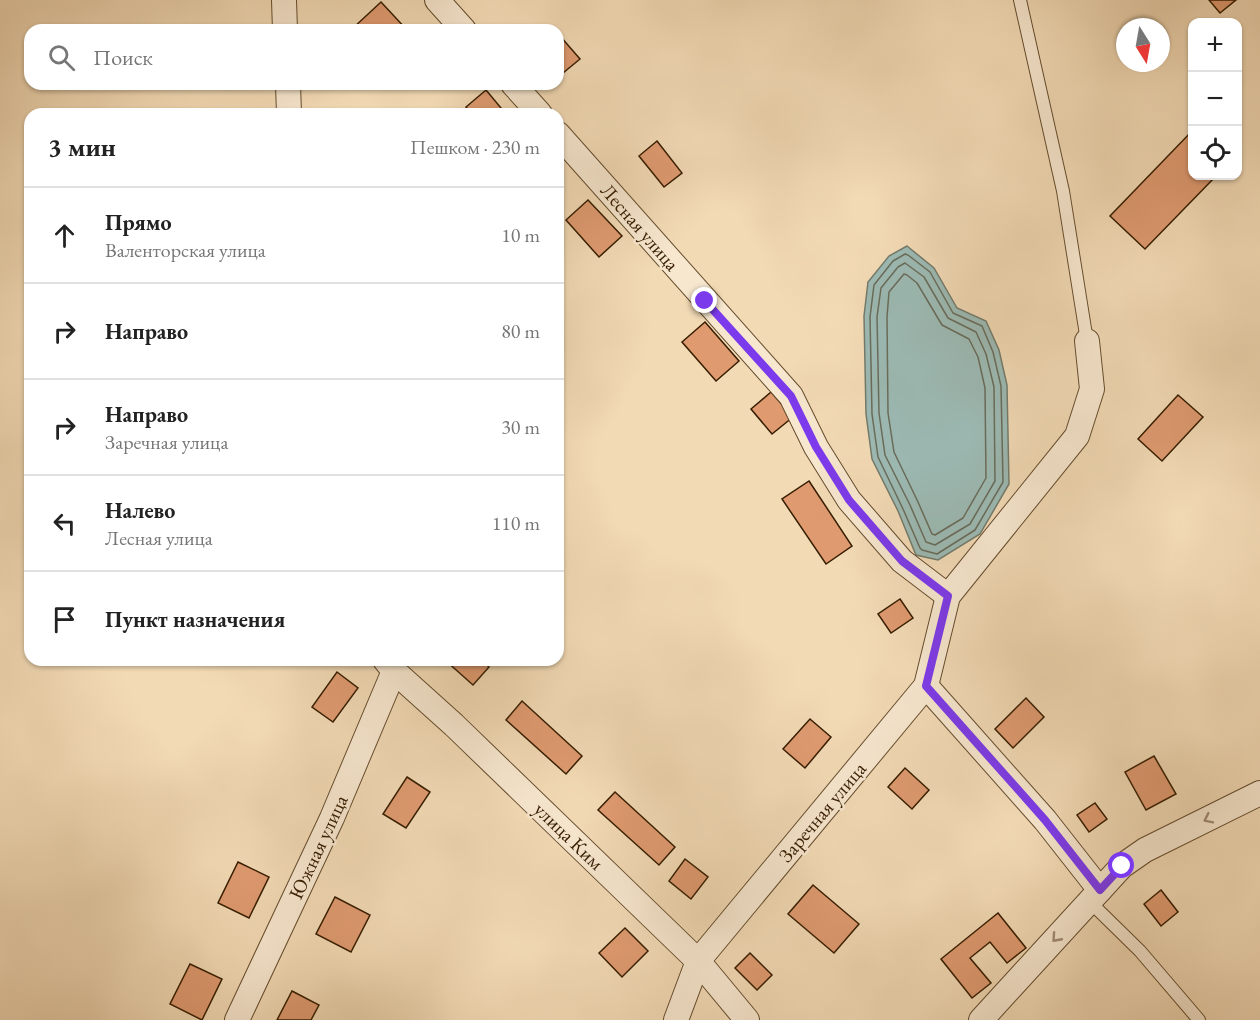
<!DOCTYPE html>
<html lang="ru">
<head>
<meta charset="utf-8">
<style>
  body { margin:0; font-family:"EB Garamond",serif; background:#f6f6f6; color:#222 }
  .controls { position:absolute; right:18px; top:18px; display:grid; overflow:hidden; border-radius:12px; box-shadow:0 2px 4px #0004 }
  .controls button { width:54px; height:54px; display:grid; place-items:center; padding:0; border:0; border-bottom:2px solid #e0e0e0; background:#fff; color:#222; font:30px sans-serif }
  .compass { position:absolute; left:1116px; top:18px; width:54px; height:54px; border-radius:50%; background:#fff; box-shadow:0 2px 4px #0004; rotate:169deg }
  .stop { position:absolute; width:18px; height:18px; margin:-14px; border:4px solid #7c3aed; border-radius:50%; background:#fff }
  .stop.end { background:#7c3aed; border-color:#fff; box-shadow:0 2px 6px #0008 }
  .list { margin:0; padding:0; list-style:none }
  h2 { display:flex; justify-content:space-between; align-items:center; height:78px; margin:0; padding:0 24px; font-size:26px }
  h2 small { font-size:20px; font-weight:400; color:#767676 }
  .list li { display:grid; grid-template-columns:39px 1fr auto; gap:18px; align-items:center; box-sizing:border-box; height:96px; padding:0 24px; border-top:2px solid #e0e0e0 }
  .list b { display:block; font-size:22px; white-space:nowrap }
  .list p { margin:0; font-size:20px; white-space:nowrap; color:#767676 }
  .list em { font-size:20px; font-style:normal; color:#767676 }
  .icon { flex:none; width:33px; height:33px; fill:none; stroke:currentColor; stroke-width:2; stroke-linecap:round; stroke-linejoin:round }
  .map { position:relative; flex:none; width:1260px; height:1020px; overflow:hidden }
  .search { position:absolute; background:#fff; box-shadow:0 2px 4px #0004; left:24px; top:24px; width:540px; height:66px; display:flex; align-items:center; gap:15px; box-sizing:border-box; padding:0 21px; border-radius:18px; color:#767676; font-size:22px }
  .panel { position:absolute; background:#fff; box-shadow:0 2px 4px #0004; left:24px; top:108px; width:540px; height:558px; border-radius:18px }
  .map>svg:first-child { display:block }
  .water { fill:#9cbab4; stroke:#737b6c; stroke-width:1.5 }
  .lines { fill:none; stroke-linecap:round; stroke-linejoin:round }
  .shore { stroke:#696c5a; stroke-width:1.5 }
  .building { fill:#df9a70; stroke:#361d00; stroke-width:1.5 }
  .lane-casing { stroke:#654c2d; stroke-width:14 }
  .street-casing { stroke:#654c2d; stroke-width:26 }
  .lane { stroke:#f7e7cf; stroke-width:12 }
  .street { stroke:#f7e7cf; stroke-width:24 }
  .oneway { stroke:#a08c72 }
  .route { stroke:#7c3aed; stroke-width:8 }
  .labels { text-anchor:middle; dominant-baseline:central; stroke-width:5; stroke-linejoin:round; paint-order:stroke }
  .street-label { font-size:20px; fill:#361d00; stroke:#f7e7cf }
</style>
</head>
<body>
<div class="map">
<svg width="1260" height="1020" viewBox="0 0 1260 1020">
  <rect width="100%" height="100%" fill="#f2dab5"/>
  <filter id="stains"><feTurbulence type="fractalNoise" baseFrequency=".00333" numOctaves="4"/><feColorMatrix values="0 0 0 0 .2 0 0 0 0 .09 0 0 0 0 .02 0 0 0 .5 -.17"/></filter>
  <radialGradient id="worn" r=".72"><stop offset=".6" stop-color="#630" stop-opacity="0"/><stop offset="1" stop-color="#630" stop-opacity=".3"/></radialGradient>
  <!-- water -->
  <path class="water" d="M907,246L934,268L957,308L986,321L999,350L1007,385L1009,484L980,534L938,560L916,555L898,511L872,459L866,414L864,316L868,282L889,256Z"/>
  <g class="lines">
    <!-- shore -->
    <g class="shore">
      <path d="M905,254L908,255L930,272L953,313L982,326L993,352L1001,386L1003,482L975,530L937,554L922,550L920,548L903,509L878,457L872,414L870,317L874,285L893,261Z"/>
      <path d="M905,263L924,277L948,318L976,332L986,354L994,387L995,481L970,524L935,545L926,542L910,505L885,455L879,413L877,317L881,288L898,267Z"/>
      <path d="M904,274L907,275L917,283L942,325L969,339L978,357L985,388L986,478L963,518L935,535L932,534L918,502L894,452L888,413L887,317L889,292Z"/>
    </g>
  </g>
  <!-- building -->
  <g class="building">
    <path d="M1209,0H1236L1220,13Z"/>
    <path d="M381,2L407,30H353L352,29Z"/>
    <path d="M560,36L580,59L563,73L558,67V38Z"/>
    <path d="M486,90L506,114H472L466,107Z"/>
    <path d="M1192,131V176H1216L1145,249L1110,216Z"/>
    <path d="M657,141L682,173L664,187L639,156Z"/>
    <path d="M588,200L622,236L599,257L566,220Z"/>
    <path d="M705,322L739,361L716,381L682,342Z"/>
    <path d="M771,392L793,417L772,434L751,409Z"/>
    <path d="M1178,395L1203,417L1162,461L1138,439Z"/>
    <path d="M809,481L852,546L826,564L782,499Z"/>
    <path d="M900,599L913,618L891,633L878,614Z"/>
    <path d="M445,660H482L489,667L473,685Z"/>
    <path d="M337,672L358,688L333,722L312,707Z"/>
    <path d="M1026,698L1044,717L1013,748L995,729Z"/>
    <path d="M522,701L582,756L566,774L506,720Z"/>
    <path d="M810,719L831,737L805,768L783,749Z"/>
    <path d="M1154,756L1176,794L1146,810L1125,772Z"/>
    <path d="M905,768L929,790L912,809L888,787Z"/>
    <path d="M407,777L430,792L406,828L383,814Z"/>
    <path d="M615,792L675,847L659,865L598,810Z"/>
    <path d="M1095,803L1107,819L1089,832L1077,815Z"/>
    <path d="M685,859L708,877L691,899L669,881Z"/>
    <path d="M238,862L269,877L249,918L218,903Z"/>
    <path d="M813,885L859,924L834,953L788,914Z"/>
    <path d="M1161,890L1178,912L1161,926L1144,904Z"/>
    <path d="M335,897L370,915L351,952L316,934Z"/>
    <path d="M998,913L1026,948L1007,963L990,942L970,958L991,983L972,998L941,959Z"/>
    <path d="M625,928L648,951L622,977L599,953Z"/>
    <path d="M750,953L772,975L757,990L735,968Z"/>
    <path d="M190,964L222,979L202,1020L170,1004Z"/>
    <path d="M292,991L319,1005L311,1020H277Z"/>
  </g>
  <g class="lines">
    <!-- lane casing -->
    <g class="lane-casing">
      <g id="lane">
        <path d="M1020,0L1063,191L1087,341"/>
        <path d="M1089,901L1140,951L1199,1020"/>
      </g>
    </g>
    <!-- street casing -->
    <g class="street-casing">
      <g id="street">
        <path d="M284,0L285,30"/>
        <path d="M437,0L464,30"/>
        <path d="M288,84L289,114"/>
        <path d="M513,84L540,114"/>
        <path d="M558,134L791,396L816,447L849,500L902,561L948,596"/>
        <path d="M385,660L394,671L454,725L698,961L747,1020"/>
        <path d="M926,686L1045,820L1100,890"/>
        <path d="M237,1020L332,818L394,671"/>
        <path d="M676,1020L698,961L926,686L948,596L1077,436L1092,389L1087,341"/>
        <path d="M981,1020L1122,866L1145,850L1260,793"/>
      </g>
    </g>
    <!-- lane -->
    <use href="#lane" class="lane"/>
    <!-- street -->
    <use href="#street" class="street"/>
  </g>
  <!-- one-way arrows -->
  <defs><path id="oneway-chevron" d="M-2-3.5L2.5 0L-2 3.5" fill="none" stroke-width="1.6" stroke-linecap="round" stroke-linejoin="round" transform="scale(1.5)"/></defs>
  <g class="oneway">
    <use href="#oneway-chevron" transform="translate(1208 819) rotate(154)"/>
    <use href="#oneway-chevron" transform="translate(1056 938) rotate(132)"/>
  </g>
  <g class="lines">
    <!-- route -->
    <path class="route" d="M705,301L791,396L816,447L849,500L902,561L948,596L926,686L1045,820L1100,890L1122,866"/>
  </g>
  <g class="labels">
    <!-- street labels -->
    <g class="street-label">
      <text transform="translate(640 227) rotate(49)">Лесная улица</text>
      <text transform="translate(822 812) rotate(-50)">Заречная улица</text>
      <text transform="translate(569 836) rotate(44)">улица Ким</text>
      <text transform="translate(318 847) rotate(-65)">Южная улица</text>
    </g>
  </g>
  <rect width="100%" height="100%" filter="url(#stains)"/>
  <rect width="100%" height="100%" fill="url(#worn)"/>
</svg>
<div class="controls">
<button>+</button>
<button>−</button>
<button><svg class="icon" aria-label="locate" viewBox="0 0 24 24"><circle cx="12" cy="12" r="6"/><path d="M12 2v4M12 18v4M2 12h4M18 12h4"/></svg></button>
</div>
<svg class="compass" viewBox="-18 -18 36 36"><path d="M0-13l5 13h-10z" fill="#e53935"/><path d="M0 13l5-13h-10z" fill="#767676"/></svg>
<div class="stop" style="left:1122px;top:866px"></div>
<div class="stop end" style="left:705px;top:301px"></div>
<div class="search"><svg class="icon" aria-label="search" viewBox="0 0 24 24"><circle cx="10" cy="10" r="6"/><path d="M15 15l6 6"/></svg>Поиск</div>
<section class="panel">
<h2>3 мин<small>Пешком · 230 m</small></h2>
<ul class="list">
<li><svg class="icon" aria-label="ahead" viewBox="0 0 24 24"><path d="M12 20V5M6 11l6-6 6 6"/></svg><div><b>Прямо</b><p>Валенторская улица</p></div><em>10 m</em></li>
<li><svg class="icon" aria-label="right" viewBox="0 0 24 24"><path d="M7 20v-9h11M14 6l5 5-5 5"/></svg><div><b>Направо</b></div><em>80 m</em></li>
<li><svg class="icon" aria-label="right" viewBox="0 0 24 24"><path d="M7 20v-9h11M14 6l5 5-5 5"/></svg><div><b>Направо</b><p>Заречная улица</p></div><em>30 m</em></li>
<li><svg class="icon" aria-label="left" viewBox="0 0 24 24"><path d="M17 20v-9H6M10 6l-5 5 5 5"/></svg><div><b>Налево</b><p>Лесная улица</p></div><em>110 m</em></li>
<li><svg class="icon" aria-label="arrive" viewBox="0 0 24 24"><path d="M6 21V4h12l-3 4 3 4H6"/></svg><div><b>Пункт назначения</b></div></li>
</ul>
</section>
</div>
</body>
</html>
